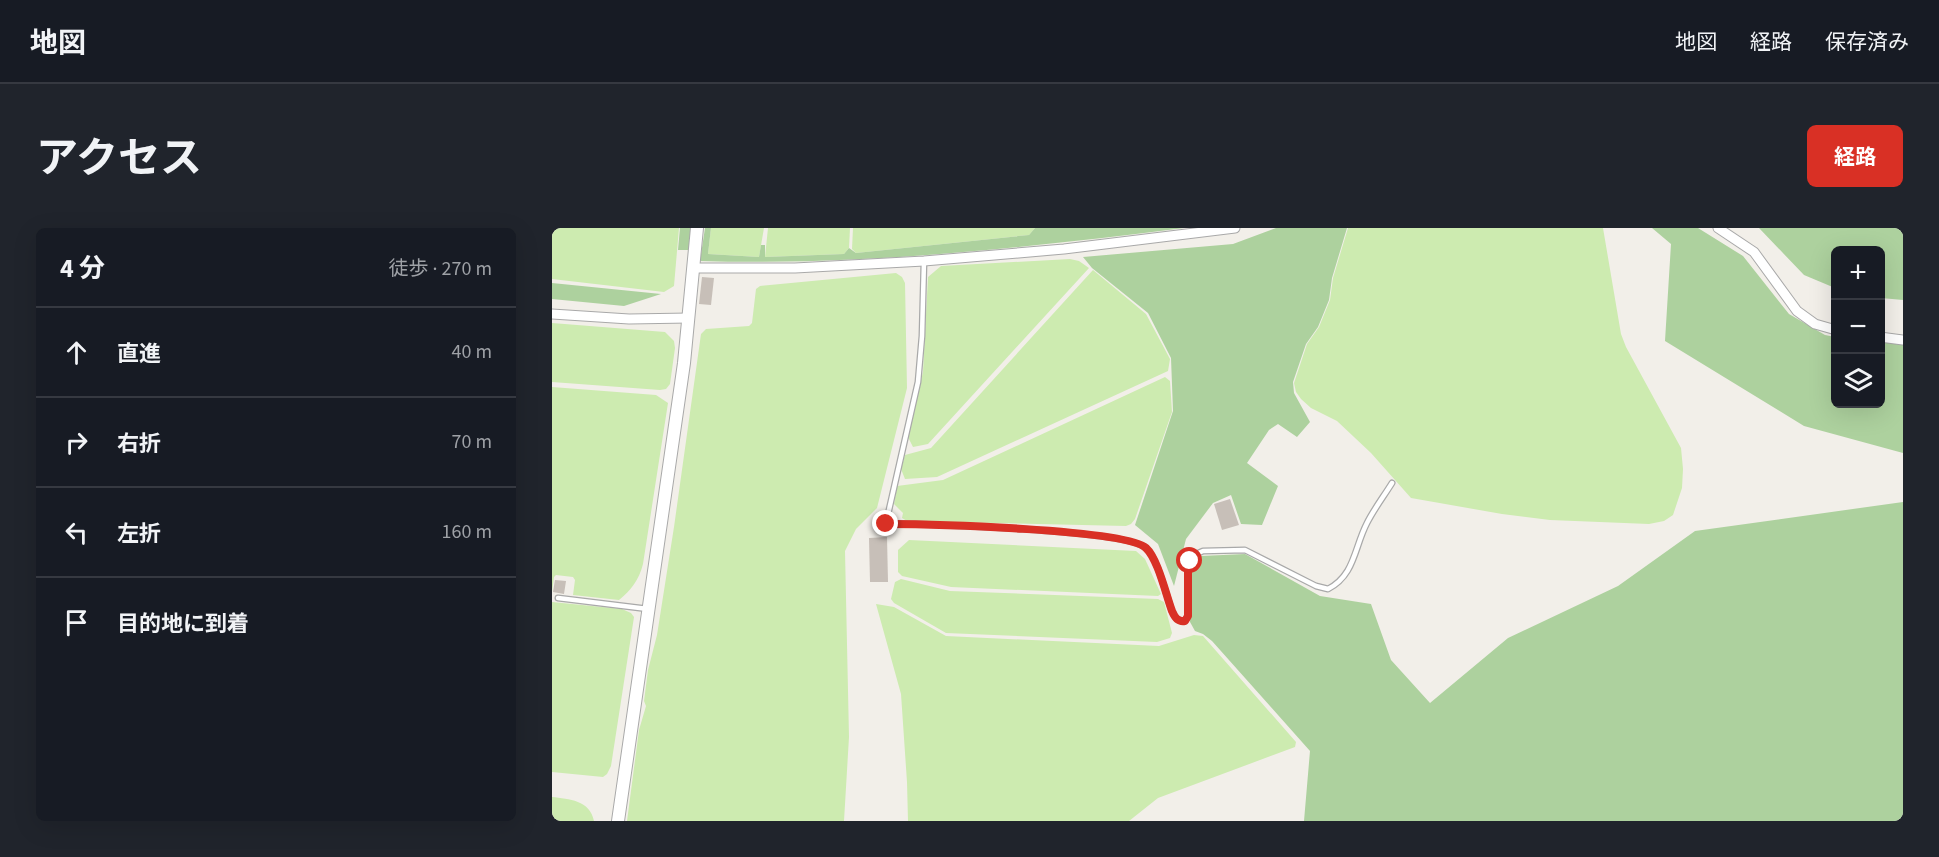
<!DOCTYPE html>
<html lang="ja">
<head>
<meta charset="utf-8">
<style>
  body { margin:0; font-family:"Source Sans 3","Noto Sans JP",sans-serif; background:#20242c; color:#f1f3f6 }
  .controls { position:absolute; right:18px; top:18px; display:grid; overflow:hidden; border-radius:9px; box-shadow:0 6px 24px #0002 }
  .controls button { width:54px; height:54px; display:grid; place-items:center; padding:0; border:0; border-bottom:2px solid #363941; background:#171b24; color:#f1f3f6; font:30px sans-serif }
  .stop { position:absolute; width:18px; height:18px; margin:-14px; border:4px solid #d93025; border-radius:50%; background:#fff }
  .stop.end { background:#d93025; border-color:#fff; box-shadow:0 2px 6px #0008 }
  .list { margin:0; padding:0; list-style:none }
  h2 { display:flex; justify-content:space-between; align-items:center; height:78px; margin:0; padding:0 24px; font-size:26px }
  h2 small { font-size:20px; font-weight:400; color:#9ea1a6 }
  .list li { display:grid; grid-template-columns:39px 1fr auto; gap:18px; align-items:center; box-sizing:border-box; height:90px; padding:0 24px; border-top:2px solid #363941 }
  .list b { display:block; font-size:22px; white-space:nowrap }
  .list em { font-size:20px; font-style:normal; color:#9ea1a6 }
  .icon { flex:none; width:33px; height:33px; fill:none; stroke:currentColor; stroke-width:2; stroke-linecap:round; stroke-linejoin:round }
  .map { position:relative; flex:none; width:1351px; height:593px; overflow:hidden; border-radius:9px }
  header { display:flex; align-items:center; gap:36px; box-sizing:border-box; height:84px; padding:0 30px; background:#171b24; border-bottom:2px solid #363941 }
  header strong { font-size:28px }
  nav { display:flex; gap:33px; margin-inline-start:auto; font-size:21px }
  .intro { display:flex; align-items:center; justify-content:space-between; box-sizing:border-box; height:144px; padding:0 36px }
  h1 { margin:0; font-size:42px }
  .button { padding:15px 27px; border-radius:9px; background:#d93025; color:#fff; font-size:21px; font-weight:700 }
  main { display:flex; gap:36px; padding:0 36px }
  aside { flex:1; background:#171b24; border-radius:9px; box-shadow:0 6px 24px #0002 }
  .map>svg:first-child { display:block }
  .grass { fill:#cdebb0 }
  .forest { fill:#add19e }
  .building { fill:#c7bfb8 }
  .lines { fill:none; stroke-linecap:round; stroke-linejoin:round }
  .service-casing { stroke:#a9a9a9; stroke-width:7 }
  .minor-casing { stroke:#a9a9a9; stroke-width:11 }
  .tertiary-casing { stroke:#a9a9a9; stroke-width:14 }
  .service { stroke:#fff; stroke-width:4.5 }
  .minor { stroke:#fff; stroke-width:9 }
  .tertiary { stroke:#fff; stroke-width:12 }
  .route { stroke:#d93025; stroke-width:8 }
</style>
</head>
<body>
<header>
<strong>地図</strong>
<nav><a>地図</a><a>経路</a><a>保存済み</a></nav>
</header>
<div class="intro"><h1>アクセス</h1><a class="button">経路</a></div>
<main>
<aside>
<h2>4 分<small>徒歩 · 270 m</small></h2>
<ul class="list">
<li><svg class="icon" aria-label="ahead" viewBox="0 0 24 24"><path d="M12 20V5M6 11l6-6 6 6"/></svg><div><b>直進</b></div><em>40 m</em></li>
<li><svg class="icon" aria-label="right" viewBox="0 0 24 24"><path d="M7 20v-9h11M14 6l5 5-5 5"/></svg><div><b>右折</b></div><em>70 m</em></li>
<li><svg class="icon" aria-label="left" viewBox="0 0 24 24"><path d="M17 20v-9H6M10 6l-5 5 5 5"/></svg><div><b>左折</b></div><em>160 m</em></li>
<li><svg class="icon" aria-label="arrive" viewBox="0 0 24 24"><path d="M6 21V4h12l-3 4 3 4H6"/></svg><div><b>目的地に到着</b></div></li>
</ul>
</aside>
<div class="map">
<svg width="1351" height="593" viewBox="0 0 1351 593">
  <rect width="100%" height="100%" fill="#f2efe9"/>
  <!-- grass -->
  <g class="grass">
    <path d="M0,0H127L122,58L112,64L0,51Z"/>
    <path d="M159,0H212L207,29L156,26Z"/>
    <path d="M216,0H298L297,20L292,26L213,29Z"/>
    <path d="M301,0H483L477,7L304,25L300,21Z"/>
    <path d="M796,0H1051L1069,106L1074,119L1129,220L1131,241L1130,260L1121,287L1112,293L1097,296L998,292L950,286L859,270L819,225L785,193L759,180L749,171L744,164L742,155L755,116L767,99L778,72L781,50Z"/>
    <path d="M518,31L527,33L537,40L376,216L361,219L356,209L371,144L376,49L389,38Z"/>
    <path d="M541,42L594,86L618,131L616,143L385,249L353,251L349,241L353,227L379,220Z"/>
    <path d="M344,45L350,49L353,55L355,160L325,280L304,301L293,323L297,509L292,593H75L87,502L94,478L92,473L96,442L105,407L122,299L149,106L154,101L197,98L200,95L204,61L208,58Z"/>
    <path d="M0,95L113,104L122,113L123,120L118,156L114,161L108,162L0,154Z"/>
    <path d="M613,149L618,153L620,184L583,291L579,296L574,298L355,293L350,290L351,285L342,276L345,258L391,252Z"/>
    <path d="M0,159L104,167L116,175L91,336C87,352 79,362 67,372L21,367L23,352L21,349L4,347L2,349L0,364Z"/>
    <path d="M357,312L584,323L593,331L609,366L606,368L399,359L350,348L346,344V322Z"/>
    <path d="M349,351L398,363L606,371L612,374L620,405L618,410L605,414L394,405L342,375L339,371L343,354Z"/>
    <path d="M0,374L70,381L79,385L82,389L59,538L55,546L51,549L0,544Z"/>
    <path d="M324,376L342,379L394,408L607,418L642,407L651,408L744,514L743,519L606,570L577,593H356L355,554L349,466Z"/>
    <path d="M0,569C17,571 38,572 42,593H0Z"/>
  </g>
  <!-- forest -->
  <g class="forest">
    <path d="M128,0H140L137,22H126Z"/>
    <path d="M153,0H159L156,26L207,29L209,17H213V29L292,26L297,20L304,25L477,7L483,0H632C471,20 310,38 148,33Z"/>
    <path d="M724,0H795L780,50L777,72L766,99L754,116L741,154L742,165L758,194L745,209L726,196L717,202L695,235L726,258L710,297L689,296L679,267L661,275L634,311L622,358L606,316L583,297L621,183L619,130L596,85L540,40L531,29L681,16Z"/>
    <path d="M1100,0H1146L1191,28L1237,86L1273,107L1283,109L1284,176H1328L1329,114L1351,117V225L1252,198L1113,113L1119,16Z"/>
    <path d="M1207,0H1351V72L1329,70L1328,22H1284L1283,60L1252,47Z"/>
    <path d="M0,55L109,66L72,78L0,71Z"/>
    <path d="M1351,274V593H752L758,523L660,413L651,406L643,403L638,394L639,342L641,333L649,328L693,326L768,368L819,376L839,432L878,475L956,410L1066,358L1143,303Z"/>
  </g>
  <!-- building -->
  <g class="building">
    <path d="M150,49L162,50L159,77L147,76Z"/>
    <path d="M678,271L687,297L670,302L662,276Z"/>
    <path d="M335,309L336,354H318L317,310Z"/>
    <path d="M3,352L14,353L12,366L1,364Z"/>
  </g>
  <g class="lines">
    <!-- service casing -->
    <g class="service-casing">
      <g id="service">
        <path d="M372,33L370,108L366,154L334,295C373,297 574,301 594,320C606,331 614,367 620,383C623,390 626,394 633,393L636,388V344L638,333L642,327L651,323L693,322L764,358L776,361C803,347 802,320 815,295C822,281 832,268 840,255"/>
        <path d="M6,370L96,381"/>
      </g>
    </g>
    <!-- minor casing -->
    <g class="minor-casing">
      <g id="minor">
        <path d="M1166,0L1202,24L1245,83L1263,96L1284,102"/>
        <path d="M141,40H243L372,33L512,21L683,0"/>
        <path d="M0,86L77,91L137,90"/>
        <path d="M1328,109L1351,112"/>
      </g>
    </g>
    <!-- tertiary casing -->
    <g class="tertiary-casing">
      <path id="tertiary" d="M66,593L132,135L145,0"/>
    </g>
    <!-- service -->
    <use href="#service" class="service"/>
    <!-- minor -->
    <use href="#minor" class="minor"/>
    <!-- tertiary -->
    <use href="#tertiary" class="tertiary"/>
  </g>
  <g class="lines">
    <!-- route -->
    <path class="route" d="M334,296C372,296 574,301 594,320C606,331 614,367 620,383C623,390 626,394 633,393L636,388V344L638,333"/>
  </g>
</svg>
<div class="controls">
<button>+</button>
<button>−</button>
<button><svg class="icon" aria-label="layers" viewBox="0 0 24 24"><path d="M12 4l9 5-9 5-9-5zM3 14l9 5 9-5"/></svg></button>
</div>
<div class="stop" style="left:638px;top:333px"></div>
<div class="stop end" style="left:334px;top:296px"></div>
</div>
</main>
</body>
</html>
